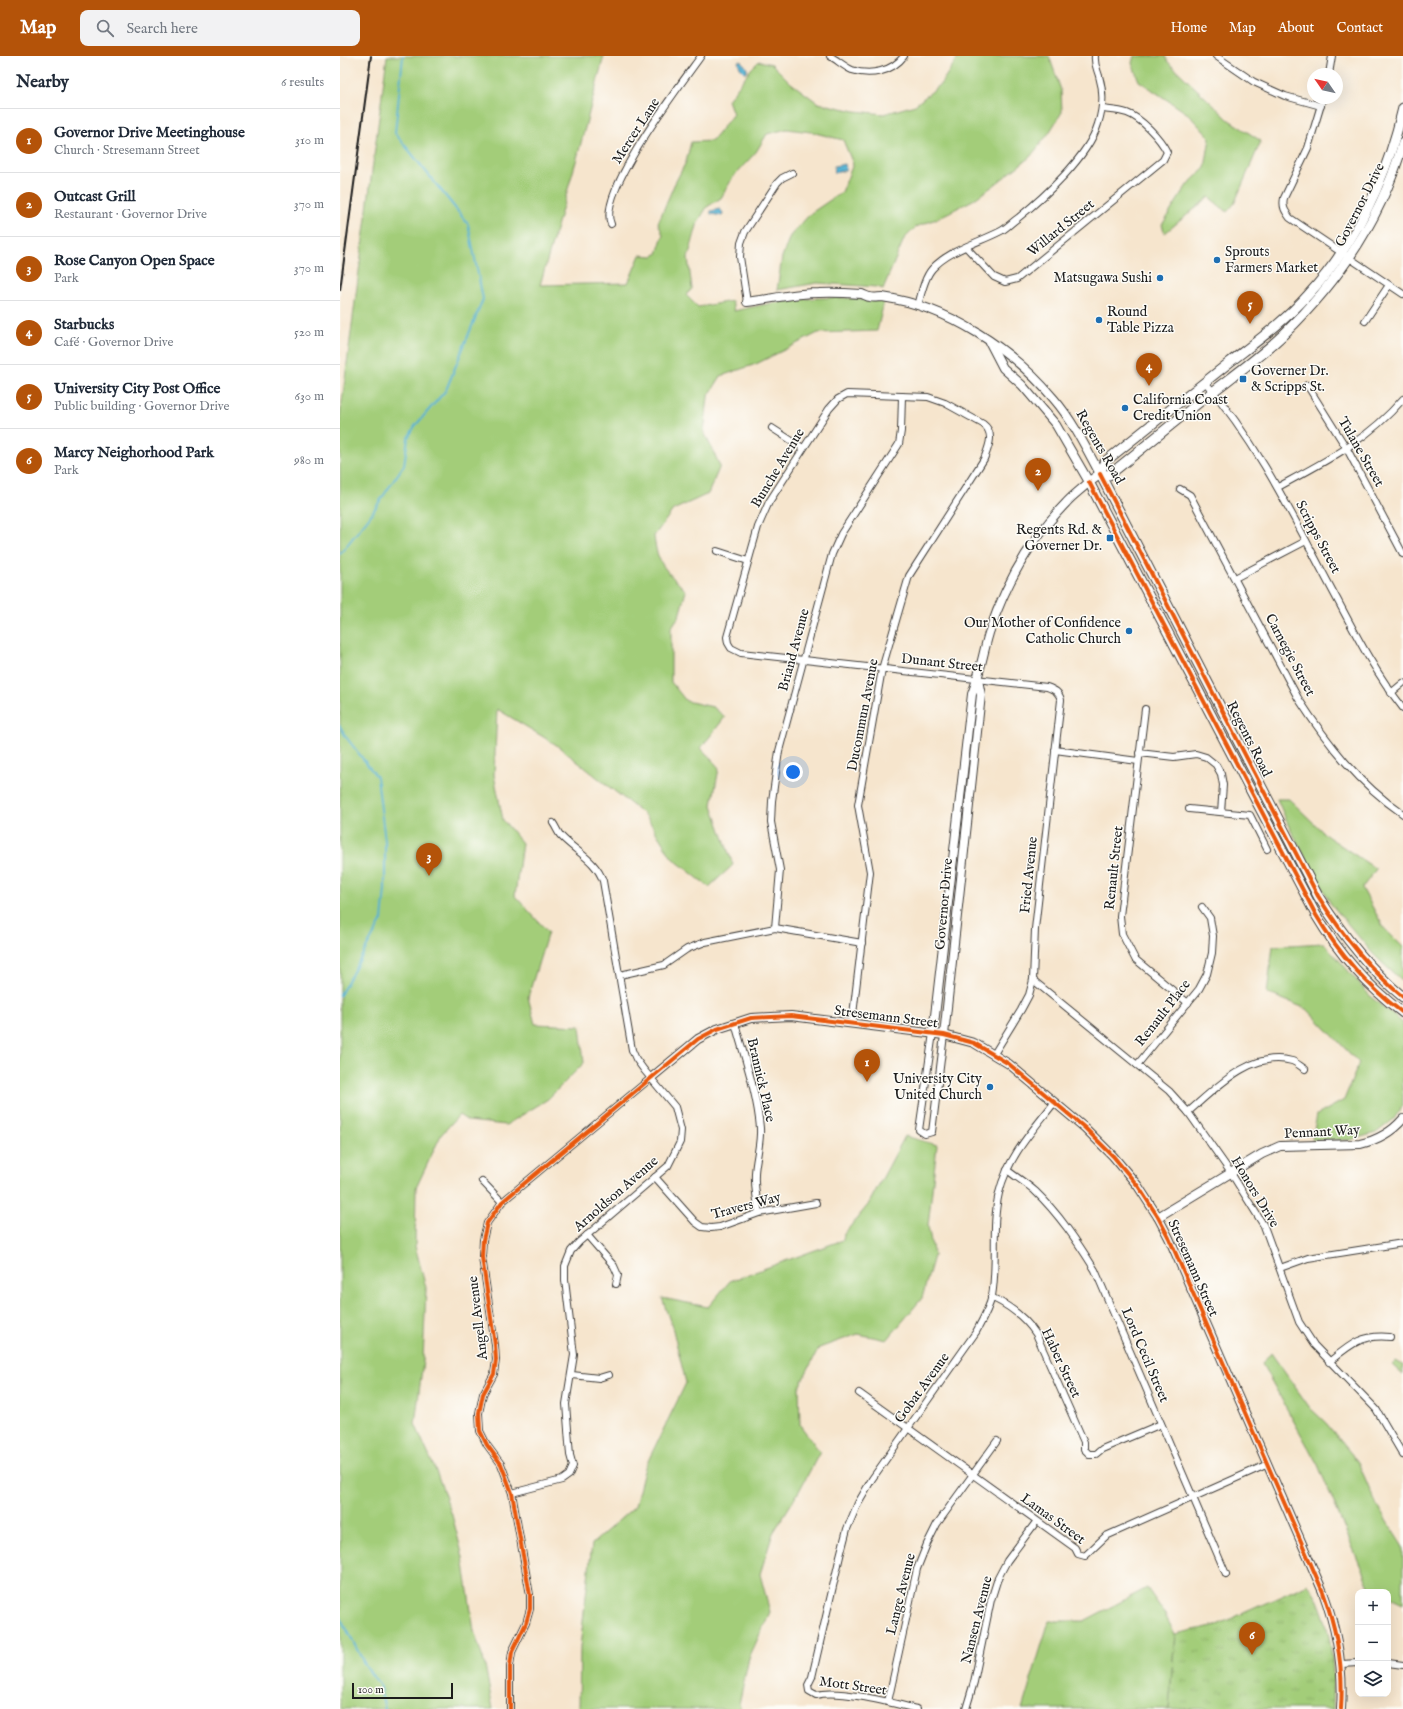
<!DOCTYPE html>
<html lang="en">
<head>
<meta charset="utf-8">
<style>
  body { margin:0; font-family:"IM FELL English",serif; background:#f2f2f3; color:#1f2937 }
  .controls { position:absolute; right:12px; bottom:12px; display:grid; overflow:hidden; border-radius:8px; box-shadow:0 4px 16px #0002 }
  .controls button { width:36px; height:36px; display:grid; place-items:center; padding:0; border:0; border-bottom:1px solid #e0e1e3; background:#fff; color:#1f2937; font:20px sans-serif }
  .compass { position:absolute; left:967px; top:12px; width:36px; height:36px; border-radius:50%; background:#fff; box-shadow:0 4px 16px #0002; rotate:304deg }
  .scale { position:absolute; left:12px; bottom:10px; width:101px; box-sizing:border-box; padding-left:4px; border:2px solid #1c1c1c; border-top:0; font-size:11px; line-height:14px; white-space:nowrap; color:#1c1c1c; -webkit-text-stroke:3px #fdfcf7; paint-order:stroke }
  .you { position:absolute; left:453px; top:716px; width:14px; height:14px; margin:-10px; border:3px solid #fff; border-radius:50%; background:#1a73e8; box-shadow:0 0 0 6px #1a73e833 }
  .badge { display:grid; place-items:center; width:26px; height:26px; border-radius:50%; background:#b45309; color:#fff; font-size:13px; font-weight:700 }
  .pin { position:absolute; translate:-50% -33px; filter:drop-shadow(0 1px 2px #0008) }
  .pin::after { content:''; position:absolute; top:21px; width:14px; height:12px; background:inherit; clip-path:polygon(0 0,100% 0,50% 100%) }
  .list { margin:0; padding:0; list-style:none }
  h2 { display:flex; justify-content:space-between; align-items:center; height:52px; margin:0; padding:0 16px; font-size:17px }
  h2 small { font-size:13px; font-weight:400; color:#747a83 }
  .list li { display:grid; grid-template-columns:26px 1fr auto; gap:12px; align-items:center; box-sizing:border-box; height:64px; padding:0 16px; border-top:1px solid #e0e1e3 }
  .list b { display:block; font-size:15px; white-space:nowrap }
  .list p { margin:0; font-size:13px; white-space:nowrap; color:#747a83 }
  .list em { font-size:13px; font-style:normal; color:#747a83 }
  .icon { flex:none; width:22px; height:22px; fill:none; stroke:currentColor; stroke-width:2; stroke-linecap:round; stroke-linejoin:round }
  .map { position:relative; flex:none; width:1063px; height:1653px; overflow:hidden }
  header { display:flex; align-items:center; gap:24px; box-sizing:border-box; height:56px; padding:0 20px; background:#b45309; color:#fff }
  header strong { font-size:19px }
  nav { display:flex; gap:22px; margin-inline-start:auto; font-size:14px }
  .search { width:280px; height:36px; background:#f2f2f3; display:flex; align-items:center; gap:10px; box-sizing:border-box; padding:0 14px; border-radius:8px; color:#747a83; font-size:15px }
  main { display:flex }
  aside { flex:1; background:#fff }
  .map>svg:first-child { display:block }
  .grass { fill:#a3cd79; stroke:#60744a }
  .park { fill:url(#park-tufts); stroke:#60744a }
  .water { fill:#53b0d1; stroke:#386676 }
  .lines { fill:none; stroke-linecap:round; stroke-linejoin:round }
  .stream { stroke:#53b0d1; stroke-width:2 }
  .minor-casing { stroke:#3d3a37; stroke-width:8 }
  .tertiary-casing { stroke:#3d3a37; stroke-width:10 }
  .secondary-casing { stroke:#3d3a37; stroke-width:11 }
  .minor { stroke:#fff; stroke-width:6 }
  .tertiary { stroke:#fff; stroke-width:8 }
  .secondary { stroke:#fff; stroke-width:9 }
  .rail { stroke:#1c1c1c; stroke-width:2 }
  .cycleway-casing { stroke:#fdfcf7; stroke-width:6 }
  .cycleway { stroke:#e8590c; stroke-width:4 }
  .poi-dot { fill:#1f6fb2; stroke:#fdfcf7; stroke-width:1.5 }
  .labels { text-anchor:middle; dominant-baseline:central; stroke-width:3; stroke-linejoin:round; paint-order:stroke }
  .street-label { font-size:14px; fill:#1c1c1c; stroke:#fdfcf7 }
  .poi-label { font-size:14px; fill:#1c1c1c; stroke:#fdfcf7; text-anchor:start }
</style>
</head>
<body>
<header>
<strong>Map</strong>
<div class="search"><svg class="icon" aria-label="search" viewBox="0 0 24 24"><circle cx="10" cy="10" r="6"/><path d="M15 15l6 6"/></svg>Search here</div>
<nav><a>Home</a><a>Map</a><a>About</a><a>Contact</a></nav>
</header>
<main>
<aside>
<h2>Nearby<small>6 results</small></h2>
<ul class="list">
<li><span class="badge">1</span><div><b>Governor Drive Meetinghouse</b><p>Church · Stresemann Street</p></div><em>310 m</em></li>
<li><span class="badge">2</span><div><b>Outcast Grill</b><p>Restaurant · Governor Drive</p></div><em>370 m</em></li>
<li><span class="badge">3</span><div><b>Rose Canyon Open Space</b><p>Park</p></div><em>370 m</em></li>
<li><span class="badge">4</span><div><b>Starbucks</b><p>Café · Governor Drive</p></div><em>520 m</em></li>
<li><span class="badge">5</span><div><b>University City Post Office</b><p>Public building · Governor Drive</p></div><em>630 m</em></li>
<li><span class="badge">6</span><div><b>Marcy Neighorhood Park</b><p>Park</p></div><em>980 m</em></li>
</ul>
</aside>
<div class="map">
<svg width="1063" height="1653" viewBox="0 0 1063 1653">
  <defs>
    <pattern id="park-tufts" width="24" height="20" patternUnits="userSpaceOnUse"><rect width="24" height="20" fill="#a3cd79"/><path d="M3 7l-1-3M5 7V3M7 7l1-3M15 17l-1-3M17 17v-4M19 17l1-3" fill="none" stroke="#8caf68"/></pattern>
  </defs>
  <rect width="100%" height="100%" fill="#fdfcf7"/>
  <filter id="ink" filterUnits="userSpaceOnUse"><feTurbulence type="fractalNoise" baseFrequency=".025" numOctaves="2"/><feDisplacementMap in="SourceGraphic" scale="8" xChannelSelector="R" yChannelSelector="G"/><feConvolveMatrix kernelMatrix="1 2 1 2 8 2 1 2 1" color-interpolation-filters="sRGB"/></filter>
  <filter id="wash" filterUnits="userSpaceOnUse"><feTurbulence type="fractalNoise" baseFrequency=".012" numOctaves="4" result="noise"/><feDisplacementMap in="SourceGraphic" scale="16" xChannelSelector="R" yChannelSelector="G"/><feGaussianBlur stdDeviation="0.9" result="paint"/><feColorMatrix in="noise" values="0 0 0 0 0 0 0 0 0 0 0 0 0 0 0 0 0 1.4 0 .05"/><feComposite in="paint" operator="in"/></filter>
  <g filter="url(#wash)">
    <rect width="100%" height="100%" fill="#f6e5cd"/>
    <!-- grass -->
    <g class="grass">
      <path d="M47,0H264L237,102L200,229L288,227L300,199L313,200L317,198L323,179L318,167L334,129L346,106L351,86L372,85L393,58L388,44L411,13L419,5L432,8L451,27L478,47L515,55L544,58L575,49L600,29L619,0H709L721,34L722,56L709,77L690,101L653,130L633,144L596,163L576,171L564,183L543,233L537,231L477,227L437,234L442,201L450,180L471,157L502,136L513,108L503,84L471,76L447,73L427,78L416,96L393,121L381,142L367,151L358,166L348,202L352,233L346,239L358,251L392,245L394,255C446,243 492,237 544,246L537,275L478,277L416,308L381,320L368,341L364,376L380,410L368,438L333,454L314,480C317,509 326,514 346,535L339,560L331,572V626L346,645L373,651L385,661L361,692L379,712L372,749L393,809L369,831L332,802L306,760L215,688L157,653L154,719L163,764L182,787L175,840L208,876L188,941L195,968L240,970L244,1007L208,1043L166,1069L128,1065L119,1059L101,1079L76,1132L75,1190L86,1232L83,1305L75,1368L98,1420L112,1459L123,1501L134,1575L145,1609L153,1653H0V361Z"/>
      <path d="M794,0H825L828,6L889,64L921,85L894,148L887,156L869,141L825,177L822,169L847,129L865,112L870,82L848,58L799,25L792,7Z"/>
      <path d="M937,743H949L987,780L1036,813L1022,832L1044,872L1063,891V926L1034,899L991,848L950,773Z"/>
      <path d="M984,887L1032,942L1063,967V1049L1054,1063L1036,1077L1010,1084H972L977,1059L1004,1044L1019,1007L967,953L927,937L933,890Z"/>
      <path d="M565,1080L597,1089L588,1170L594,1200L582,1242L547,1284L518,1278L479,1292L459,1331L460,1369L480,1396L458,1437L433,1477L420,1518L430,1556L409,1602L399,1648L401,1653H239L240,1591L252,1488L295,1450L305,1411L346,1327L333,1274L322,1242L368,1251L390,1225L503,1184L504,1178L528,1149Z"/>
      <path d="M931,1297L970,1352L986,1367L1018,1406L1037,1450L1063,1491V1548L1048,1541V1536H1036L1030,1533L978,1409L922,1308Z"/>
      <path d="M1056,1305L1063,1309V1319L1052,1309Z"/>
      <path d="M807,1532L823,1555L835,1578L829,1653H682L709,1565H744Z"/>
    </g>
    <!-- park -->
    <path class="park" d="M968,1528C972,1534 977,1540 979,1547C993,1580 994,1618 993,1653H829L835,1578L877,1569Z"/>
    <!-- water -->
    <g class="water">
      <path d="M398,5H401C404,8 408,12 407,16L405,17L400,12Z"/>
      <path d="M505,108L506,114L495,117L494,110Z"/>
      <path d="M380,153L383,157L382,160L371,158V155Z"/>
    </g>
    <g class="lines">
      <!-- stream -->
      <g class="stream">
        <path d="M0,498L30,460L64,409L68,382L75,370L106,334L143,243L128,168L55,77L63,0"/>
        <path d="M0,670L6,681L37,721L45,785V833L42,864L0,939"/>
        <path d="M0,1560L26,1611L39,1628L45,1653"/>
      </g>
    </g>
  </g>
  <g filter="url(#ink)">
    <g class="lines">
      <!-- minor casing -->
      <g class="minor-casing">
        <g id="minor">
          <path d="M490,0C497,4 505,11 512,14C530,20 552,16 564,0"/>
          <path d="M876,0L914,26L945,40L981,50"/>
          <path d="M989,18L992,0"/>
          <path d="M983,42L968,92L944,142C942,151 945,155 950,162L1063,238"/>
          <path d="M271,168C256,138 341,28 361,0"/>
          <path d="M626,191L654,221L665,226L677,223L823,104L827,96C820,82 801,62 787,57C779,54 770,54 762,53"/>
          <path d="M407,246L400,201L401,187L405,176L437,127L442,122L452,117"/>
          <path d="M578,250C581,239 584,222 592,213C609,194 638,187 661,175C667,172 672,166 678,162C704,141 748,101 758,68C763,53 764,36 759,20C757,13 754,8 755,0"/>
          <path d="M1025,265L1049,229"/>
          <path d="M865,326C921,391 957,469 997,543C1017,581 1036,618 1063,652"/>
          <path d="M967,329L1007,393L1063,498"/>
          <path d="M432,372L463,392"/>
          <path d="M938,431C986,405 1027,385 1063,343"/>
          <path d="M840,433L850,439L958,642C987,687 1019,728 1063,758"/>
          <path d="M377,495L408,505"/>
          <path d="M895,522L966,485"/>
          <path d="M1051,637L1063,627"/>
          <path d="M805,653L780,860L782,878L795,903L848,947"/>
          <path d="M715,694L798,705"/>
          <path d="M799,697L834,701L856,698L866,701L876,709L881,718L883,729L881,756"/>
          <path d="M849,753L910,759L927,793"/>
          <path d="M435,872L440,814L431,766L432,745L439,695L492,498L501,478L559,388L561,375L562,340"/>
          <path d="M280,919L324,909L347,893L365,886L435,872L522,887"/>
          <path d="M693,924L829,1035L848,1056L891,1117L924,1170L959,1266L974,1289L1036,1353L1063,1399"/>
          <path d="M395,967C404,1001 417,1036 420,1072C421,1087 416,1102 415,1117C414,1131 417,1144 419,1157"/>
          <path d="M512,967L530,816L518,749L542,613L569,520L644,403C649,390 655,377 643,368L605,347L588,341L507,338L498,343L489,353L429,446L418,471L387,581L388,587L391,592L401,597L707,631C715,634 719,636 721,644L695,873L693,924L689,939L681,954L654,998"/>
          <path d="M593,977L579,1074L585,1078L592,1076L604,979"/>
          <path d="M797,1009L859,933L867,918L872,897L873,880L870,862L862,851"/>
          <path d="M848,1056C876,1032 911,994 952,1005C956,1006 961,1011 965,1013"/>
          <path d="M667,1114C676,1121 686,1127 695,1135C719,1158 737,1185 755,1214L886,1518"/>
          <path d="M315,1121L355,1166L362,1171L371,1172L380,1171L419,1157L476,1147"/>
          <path d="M142,1125L162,1146"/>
          <path d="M247,1179L274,1210L278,1219L276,1228"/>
          <path d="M940,1212L968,1202L1063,1187"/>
          <path d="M651,1241C670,1250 685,1261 696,1278L744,1386V1393L749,1398H756L762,1393L821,1368"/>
          <path d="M989,1306C1010,1289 1021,1278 1050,1281"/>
          <path d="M232,1319L259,1322L269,1319"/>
          <path d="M519,1337L735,1492L738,1498L745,1500L766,1480L928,1408"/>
          <path d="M172,1437L222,1424L229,1419L233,1410L230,1399L226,1348L234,1299L225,1224V1210L231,1195L239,1186L328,1110L340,1086L341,1074L335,1051L304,1014L296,1003L292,994L263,825C256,804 236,796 221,780C218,777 216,771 213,767"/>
          <path d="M1048,1607L1063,1609"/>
          <path d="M1001,1608L1018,1607"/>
          <path d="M548,1646L577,1513L587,1488L597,1468L657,1385"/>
          <path d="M170,1653V1610L172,1596L186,1567L190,1553V1539L172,1437L161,1408L147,1389L140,1375L139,1357L143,1338L154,1318L156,1304L155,1289L142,1201L143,1184L147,1167L162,1146L311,1022"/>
          <path d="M577,1653C552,1647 500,1633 476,1639L469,1635L468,1629L472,1621L500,1500L507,1473L518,1447L532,1423L636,1276C642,1265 649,1253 652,1240C658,1206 651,1171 659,1137C668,1101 692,1075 714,1047"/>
          <path d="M626,1653L634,1626L651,1544L658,1522L667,1505L696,1466"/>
        </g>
      </g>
      <!-- tertiary casing -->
      <g class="tertiary-casing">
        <g id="tertiary">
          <path d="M407,246C431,243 455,237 479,237C493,236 508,237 522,238C525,239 527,241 530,241C534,242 538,241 542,241C608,250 672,293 714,343C733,365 746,392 760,418"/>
          <path d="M593,977L632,638C640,618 643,597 649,577C665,529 691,483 726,447C733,439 742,433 749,426L716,369L682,329L663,312L650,287"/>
          <path d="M604,979L641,639L638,624"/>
          <path d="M311,1022L358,983L377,973L411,962L451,960L604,979L634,987L669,1008L745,1072L773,1100L798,1130L818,1161L829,1182L983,1536C997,1574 1004,1612 1001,1653"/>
          <path d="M818,1161L922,1098L940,1090L1020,1088C1038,1084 1051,1077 1063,1063"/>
        </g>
      </g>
      <!-- secondary casing -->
      <g class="secondary-casing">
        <g id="secondary">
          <path d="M1063,52C1047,121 1016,187 968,239C945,265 917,285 890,306C849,339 808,371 767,404L764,407L760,418L749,426L976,859C999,898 1027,930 1063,957"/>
          <path d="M760,418L978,840C1001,877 1029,913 1063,941"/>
          <path d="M760,418L769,419C802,393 834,366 866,341C893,320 920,301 944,278C999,225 1042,160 1063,87"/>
        </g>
      </g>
      <!-- minor -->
      <use href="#minor" class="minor"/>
      <!-- tertiary -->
      <use href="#tertiary" class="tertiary"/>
      <!-- secondary -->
      <use href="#secondary" class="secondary"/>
      <!-- rail -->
      <path class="rail" d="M0,234L31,0"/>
      <!-- cycleway casing -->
      <g class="cycleway-casing">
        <g id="cycleway">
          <path d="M760,418L978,840C1001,877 1029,913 1063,941"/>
          <path d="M749,426L976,859C999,898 1027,930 1063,957"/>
          <path d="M170,1653V1610L172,1596L186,1567L190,1553V1539L172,1437L161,1408L147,1389L140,1375L139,1357L143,1338L154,1318L156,1304L155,1289L142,1201L143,1184L147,1167L162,1146L358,983L377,973L411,962L451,960L604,979L634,987L669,1008L745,1072L773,1100L798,1130L818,1161L829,1182L983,1536C997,1574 1004,1612 1001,1653"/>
        </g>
      </g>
      <!-- cycleway -->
      <use href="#cycleway" class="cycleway"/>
    </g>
  </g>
  <!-- markers -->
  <g class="poi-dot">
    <circle cx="877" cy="204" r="4"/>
    <circle cx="820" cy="222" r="4"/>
    <circle cx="759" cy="264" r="4"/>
    <rect x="899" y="319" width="8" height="8" rx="2"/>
    <circle cx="785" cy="352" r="4"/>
    <rect x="766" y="478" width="8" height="8" rx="2"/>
    <circle cx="789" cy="575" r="4"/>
    <circle cx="650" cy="1031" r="4"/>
  </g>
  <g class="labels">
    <!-- street labels -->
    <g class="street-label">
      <text transform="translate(296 75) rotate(-57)">Mercer Lane</text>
      <text transform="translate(1020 149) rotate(-63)">Governor Drive</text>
      <text transform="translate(721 172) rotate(-39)">Willard Street</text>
      <text transform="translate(760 391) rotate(60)">Regents Road</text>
      <text transform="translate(1021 396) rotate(60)">Tulane Street</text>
      <text transform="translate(438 412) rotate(-59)">Bunche Avenue</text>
      <text transform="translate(978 481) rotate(62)">Scripps Street</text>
      <text transform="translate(454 594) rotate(-75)">Briand Avenue</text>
      <text transform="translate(950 599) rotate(62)">Carnegie Street</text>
      <text transform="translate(602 607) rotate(6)">Dunant Street</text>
      <text transform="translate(523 659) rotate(-79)">Ducommun Avenue</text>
      <text transform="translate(909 683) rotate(63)">Regents Road</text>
      <text transform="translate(774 812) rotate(-84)">Renault Street</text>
      <text transform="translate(689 819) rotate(-84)">Fried Avenue</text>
      <text transform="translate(604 848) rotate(-85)">Governor Drive</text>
      <text transform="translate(823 957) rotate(-52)">Renault Place</text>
      <text transform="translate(546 961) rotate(7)">Stresemann Street</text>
      <text transform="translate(421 1024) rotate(77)">Brannick Place</text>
      <text transform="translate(982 1076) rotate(-3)">Pennant Way</text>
      <text transform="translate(915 1136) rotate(59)">Honors Drive</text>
      <text transform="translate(276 1138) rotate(-41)">Arnoldson Avenue</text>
      <text transform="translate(406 1150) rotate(-15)">Travers Way</text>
      <text transform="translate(853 1212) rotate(66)">Stresemann Street</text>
      <text transform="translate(138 1262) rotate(-97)">Angell Avenue</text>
      <text transform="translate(805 1299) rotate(67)">Lord Cecil Street</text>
      <text transform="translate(721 1307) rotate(65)">Haber Street</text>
      <text transform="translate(582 1332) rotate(-54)">Gobat Avenue</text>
      <text transform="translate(713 1463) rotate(36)">Lamas Street</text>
      <text transform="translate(561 1538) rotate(-76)">Lange Avenue</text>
      <text transform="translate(637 1564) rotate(-76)">Nansen Avenue</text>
      <text transform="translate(513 1630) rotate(8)">Mott Street</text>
    </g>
    <!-- poi labels -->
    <g class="poi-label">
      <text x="885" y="196">Sprouts<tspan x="885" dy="16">Farmers Market</tspan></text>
      <text x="812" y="222" text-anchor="end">Matsugawa Sushi</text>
      <text x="767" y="256">Round<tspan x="767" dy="16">Table Pizza</tspan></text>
      <text x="911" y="315">Governer Dr.<tspan x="911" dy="16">&amp; Scripps St.</tspan></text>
      <text x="793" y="344">California Coast<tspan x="793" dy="16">Credit Union</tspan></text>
      <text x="762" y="474" text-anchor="end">Regents Rd. &amp;<tspan x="762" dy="16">Governer Dr.</tspan></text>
      <text x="781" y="567" text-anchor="end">Our Mother of Confidence<tspan x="781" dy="16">Catholic Church</tspan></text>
      <text x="642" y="1023" text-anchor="end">University City<tspan x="642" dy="16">United Church</tspan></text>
    </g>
  </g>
</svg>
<div class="controls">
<button>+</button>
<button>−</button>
<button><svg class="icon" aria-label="layers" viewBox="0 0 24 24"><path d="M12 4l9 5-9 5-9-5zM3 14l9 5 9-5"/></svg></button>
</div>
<svg class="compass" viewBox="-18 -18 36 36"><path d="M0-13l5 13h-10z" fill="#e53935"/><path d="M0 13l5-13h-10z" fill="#747a83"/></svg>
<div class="scale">100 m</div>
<div class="you"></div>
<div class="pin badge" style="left:527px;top:1026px">1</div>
<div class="pin badge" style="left:698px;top:435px">2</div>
<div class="pin badge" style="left:89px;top:820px">3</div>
<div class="pin badge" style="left:809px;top:330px">4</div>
<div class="pin badge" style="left:910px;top:268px">5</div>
<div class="pin badge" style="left:912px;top:1599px">6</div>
</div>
</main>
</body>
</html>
